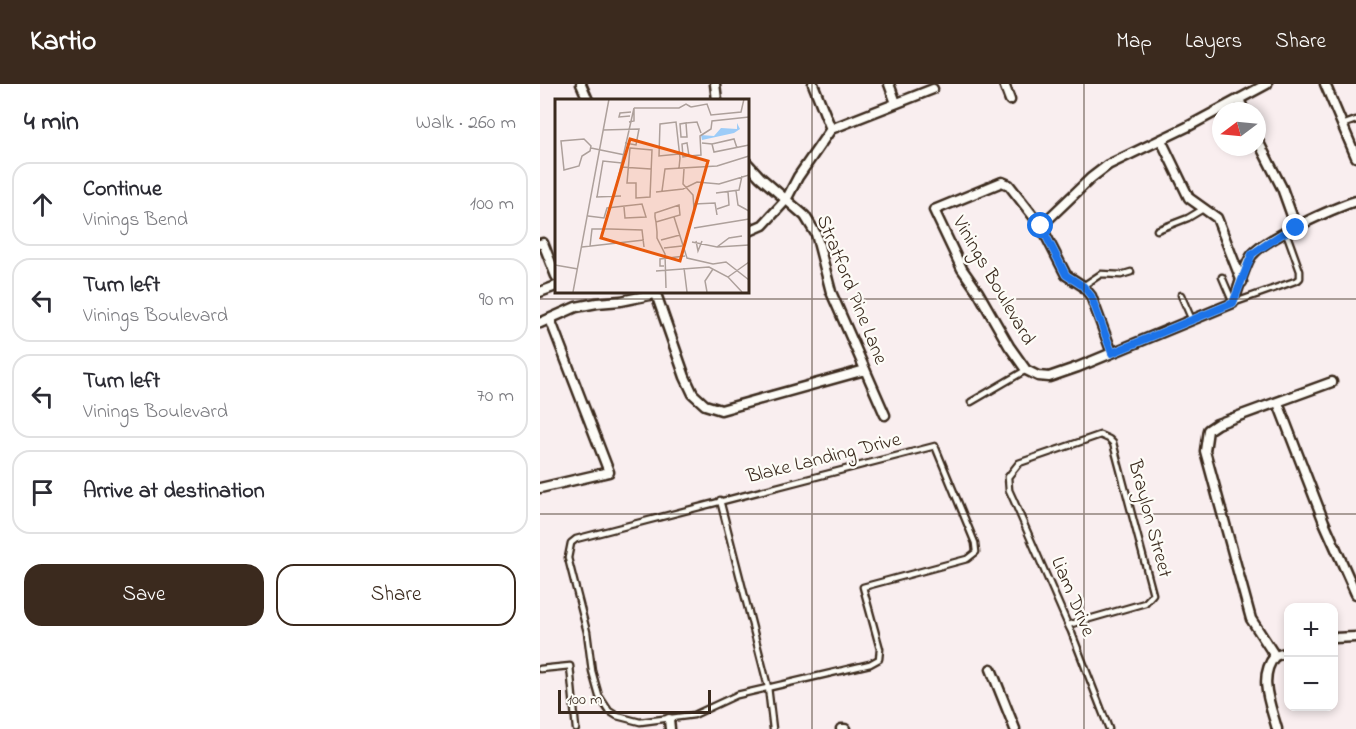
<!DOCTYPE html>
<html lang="en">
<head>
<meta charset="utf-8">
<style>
  body { margin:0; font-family:"Indie Flower",sans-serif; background:#f7f7f7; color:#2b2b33 }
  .controls { position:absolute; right:18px; bottom:18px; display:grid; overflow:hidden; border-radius:12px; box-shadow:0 3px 9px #0003 }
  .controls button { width:54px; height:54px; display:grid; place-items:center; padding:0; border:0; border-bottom:2px solid #e1e1e2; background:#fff; color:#2b2b33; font:30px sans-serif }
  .compass { position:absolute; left:672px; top:18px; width:54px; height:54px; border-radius:50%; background:#fff; box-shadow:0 3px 9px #0003; rotate:254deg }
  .scale { position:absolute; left:18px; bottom:15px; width:153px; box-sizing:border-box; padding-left:6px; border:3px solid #3b2a1e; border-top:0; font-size:16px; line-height:21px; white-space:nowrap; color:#3b2a1e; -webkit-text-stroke:4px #fdfcf7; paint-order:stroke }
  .stop { position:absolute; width:18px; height:18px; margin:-14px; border:4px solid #1a73e8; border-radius:50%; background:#fff }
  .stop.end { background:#1a73e8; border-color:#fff; box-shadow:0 2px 6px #0008 }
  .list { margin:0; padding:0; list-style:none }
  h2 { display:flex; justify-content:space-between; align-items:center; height:78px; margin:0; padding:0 24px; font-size:26px }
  h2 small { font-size:20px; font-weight:400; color:#7c7c81 }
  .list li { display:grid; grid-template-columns:39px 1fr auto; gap:18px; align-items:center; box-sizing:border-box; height:84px; margin:0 12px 12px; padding:0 12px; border:2px solid #e1e1e2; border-radius:18px }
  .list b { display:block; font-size:22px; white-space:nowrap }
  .list p { margin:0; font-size:20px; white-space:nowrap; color:#7c7c81 }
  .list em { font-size:20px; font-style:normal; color:#7c7c81 }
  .actions { display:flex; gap:12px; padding:18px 24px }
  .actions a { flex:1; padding:14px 0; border:2px solid #3b2a1e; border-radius:18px; text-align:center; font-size:21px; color:#3b2a1e }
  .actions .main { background:#3b2a1e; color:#fff }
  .icon { flex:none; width:33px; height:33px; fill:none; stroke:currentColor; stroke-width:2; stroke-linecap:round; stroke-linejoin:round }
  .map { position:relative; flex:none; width:816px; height:645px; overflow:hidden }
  header { display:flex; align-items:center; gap:36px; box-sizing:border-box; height:84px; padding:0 30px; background:#3b2a1e; color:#fff }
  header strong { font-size:28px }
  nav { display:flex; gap:33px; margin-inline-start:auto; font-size:21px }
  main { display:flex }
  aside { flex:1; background:#fff }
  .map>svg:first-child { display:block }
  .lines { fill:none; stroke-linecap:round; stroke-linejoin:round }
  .service-casing { stroke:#3b2a1e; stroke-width:9 }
  .minor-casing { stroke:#3b2a1e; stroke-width:13 }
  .service { stroke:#fdfcf7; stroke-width:4.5 }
  .minor { stroke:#fdfcf7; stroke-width:8 }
  .route { stroke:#1a73e8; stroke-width:8 }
  .grid { fill:none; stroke:#3b2a1e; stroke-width:1.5; stroke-opacity:0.55 }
  .labels { text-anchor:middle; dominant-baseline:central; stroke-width:4.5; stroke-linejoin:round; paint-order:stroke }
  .street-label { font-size:20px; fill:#3b2a1e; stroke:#fdfcf7 }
  .inset-road { fill:none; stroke:#ada09b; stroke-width:1.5 }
  .view { fill:#e8590c; fill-opacity:0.15; stroke:#e8590c; stroke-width:3 }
  .inset-edge { fill:none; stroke:#3b2a1e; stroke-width:3 }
</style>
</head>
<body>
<header>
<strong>Kartio</strong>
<nav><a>Map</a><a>Layers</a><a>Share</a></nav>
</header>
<main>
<aside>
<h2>4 min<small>Walk · 260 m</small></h2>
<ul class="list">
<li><svg class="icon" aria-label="ahead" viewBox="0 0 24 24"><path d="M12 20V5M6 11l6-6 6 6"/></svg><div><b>Continue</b><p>Vinings Bend</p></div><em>100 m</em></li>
<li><svg class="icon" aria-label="left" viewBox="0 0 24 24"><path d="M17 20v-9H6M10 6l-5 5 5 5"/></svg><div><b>Turn left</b><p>Vinings Boulevard</p></div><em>90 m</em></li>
<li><svg class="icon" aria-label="left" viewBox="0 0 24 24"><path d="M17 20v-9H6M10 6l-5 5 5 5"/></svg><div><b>Turn left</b><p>Vinings Boulevard</p></div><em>70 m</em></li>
<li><svg class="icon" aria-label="arrive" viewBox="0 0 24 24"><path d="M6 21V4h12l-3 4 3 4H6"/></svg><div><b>Arrive at destination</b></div></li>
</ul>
<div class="actions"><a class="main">Save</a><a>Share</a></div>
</aside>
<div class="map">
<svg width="816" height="645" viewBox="0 0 816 645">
  <rect width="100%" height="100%" fill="#f9eeef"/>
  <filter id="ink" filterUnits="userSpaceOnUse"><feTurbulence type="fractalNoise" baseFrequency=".0167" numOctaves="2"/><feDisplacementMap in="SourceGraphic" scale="12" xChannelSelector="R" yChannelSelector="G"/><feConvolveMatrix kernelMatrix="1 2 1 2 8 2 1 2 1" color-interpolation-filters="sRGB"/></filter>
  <g filter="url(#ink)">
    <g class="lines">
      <!-- service casing -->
      <g class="service-casing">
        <g id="service">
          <path d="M802,41L816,36"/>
          <path d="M617,146L648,134L663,125"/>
          <path d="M682,193L693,219L758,196L760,194V187L746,148"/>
          <path d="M543,202L561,190L581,191L591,188"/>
          <path d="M641,211L652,236"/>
          <path d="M431,318L486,286"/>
          <path d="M395,362L435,459L436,468L427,475L323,503L340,565L339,575L330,580L197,611L154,631L100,638L77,632L69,627L59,612L52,587L47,548L28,474L31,459L36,455Z"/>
          <path d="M180,416L228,603L233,645"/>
          <path d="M528,541L605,519L613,510L573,359L569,355L560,351L479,379L468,393L469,406L474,417L528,541L531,547L569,645"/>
          <path d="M0,585L30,582L36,645"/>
        </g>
      </g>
      <!-- minor casing -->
      <g class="minor-casing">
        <g id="minor">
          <path d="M41,0L48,16"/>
          <path d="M175,0L177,16"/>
          <path d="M273,0L291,45"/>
          <path d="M349,0L356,19"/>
          <path d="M464,0L470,16"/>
          <path d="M785,0L816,73"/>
          <path d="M699,15L704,27"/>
          <path d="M717,55L742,104L756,143"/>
          <path d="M621,56L649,114L677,134L702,198"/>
          <path d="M207,79L220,93L265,132L276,150L291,208L345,331"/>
          <path d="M501,142L551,94L568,81L647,43L727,0"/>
          <path d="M207,148L223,141L246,116L258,93L291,45L393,5"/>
          <path d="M0,160L3,159L16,192"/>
          <path d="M115,207L145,293L153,310L165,321L181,326L325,286"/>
          <path d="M0,208L16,202"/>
          <path d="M0,239L36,223L57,219L81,217L115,210"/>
          <path d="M572,269L551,212L543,202L526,191L501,142L469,101L462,98L394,126L422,185L438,208L469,262L486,286L498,292L509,293L538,283L693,219C698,207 705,179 712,171C726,154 794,124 816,117"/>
          <path d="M738,319L784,438L816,510"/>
          <path d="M0,404L69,388L10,235"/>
          <path d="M794,554L816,553"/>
          <path d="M735,572L711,535L665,367L668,346L677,340L792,298"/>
          <path d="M735,572C717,593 731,622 737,645"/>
          <path d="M735,572L748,568"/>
          <path d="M451,585L475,645"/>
          <path d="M129,635L130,645"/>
          <path d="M301,645H305"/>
        </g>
      </g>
      <!-- service -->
      <use href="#service" class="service"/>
      <!-- minor -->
      <use href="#minor" class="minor"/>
    </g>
  </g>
  <g class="lines" filter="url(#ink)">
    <!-- route -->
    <path class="route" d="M501,142L526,191L543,202L551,212L572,269L693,219L712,170L742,150L756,144"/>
  </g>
  <!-- grid -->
  <path class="grid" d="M272,0V645M544,0V645M0,215H816M0,430H816"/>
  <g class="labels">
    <!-- street labels -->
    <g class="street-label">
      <text transform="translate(453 197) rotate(60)">Vinings Boulevard</text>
      <text transform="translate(311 206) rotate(68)">Stratford Pine Lane</text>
      <text transform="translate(284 375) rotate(-14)">Blake Landing Drive</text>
      <text transform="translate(609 435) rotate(75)">Braylon Street</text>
      <text transform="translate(532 513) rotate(67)">Liam Drive</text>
    </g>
  </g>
  <!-- overview -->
  <g transform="translate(15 15)">
    <rect width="194" height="194" fill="#f9eeef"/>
    <path d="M182,24L185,30L179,34L147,41L146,36L159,37L166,29L182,30Z" fill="#9dccf8"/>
    <path class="inset-road" d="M136,8L152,5L156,16L186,13L189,0M79,9H124L131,5L136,8M75,17L64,18L65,14L76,13M74,23L79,22V9M131,24L132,38H126L125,25ZM131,24L142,23L146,34M48,31L84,30L81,46L70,44M29,40L36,47L35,52L27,57L24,67L9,71L6,42ZM132,44L134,57L128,58L127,45ZM147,44L157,45L159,53L194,46M157,45L179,40L182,49M36,49L70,56M75,49L97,51L95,98L81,99V84H72ZM134,57L146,56L145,37L156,30L157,22L194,18M66,68L96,70M124,69L125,59L121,23L105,25L104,57L124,55M129,70L128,85L138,96L139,110M107,92L110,70L162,67L194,57M181,92L183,106L194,112M101,93L128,90L142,83L164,85L194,76M161,94L184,91L187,77M41,98L66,97M42,98L48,62L67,64M59,98L79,9M139,105L160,104L162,116M162,110L174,106L173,93M33,117L49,119L52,109L87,105L91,118L70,119L69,108M119,118L132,159L158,165L171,163L194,181M101,123L125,116L124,106L100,114V118L101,123L102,133V139L110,155L111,189M139,129L194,120M106,141L125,136M141,142L143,152L147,142M137,143L162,148L174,139L187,137M35,147L37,130H55L87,131L89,148M27,148L89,141M162,148L194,146M109,149L127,147M0,166L23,170M109,167H105V160L130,157M129,169L132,193M101,172L154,168L173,178L187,193M173,178L194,163M18,193L54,0M152,193L150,182L158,170"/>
    <path class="view" d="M75,40L153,62L125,162L46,139Z"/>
    <rect width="194" height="194" class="inset-edge"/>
  </g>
</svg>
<div class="controls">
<button>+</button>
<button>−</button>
</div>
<svg class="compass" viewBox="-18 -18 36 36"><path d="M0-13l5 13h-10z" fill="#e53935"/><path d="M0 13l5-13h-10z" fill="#7c7c81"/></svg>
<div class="scale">100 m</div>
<div class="stop" style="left:501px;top:142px"></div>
<div class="stop end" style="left:756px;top:144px"></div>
</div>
</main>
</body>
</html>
